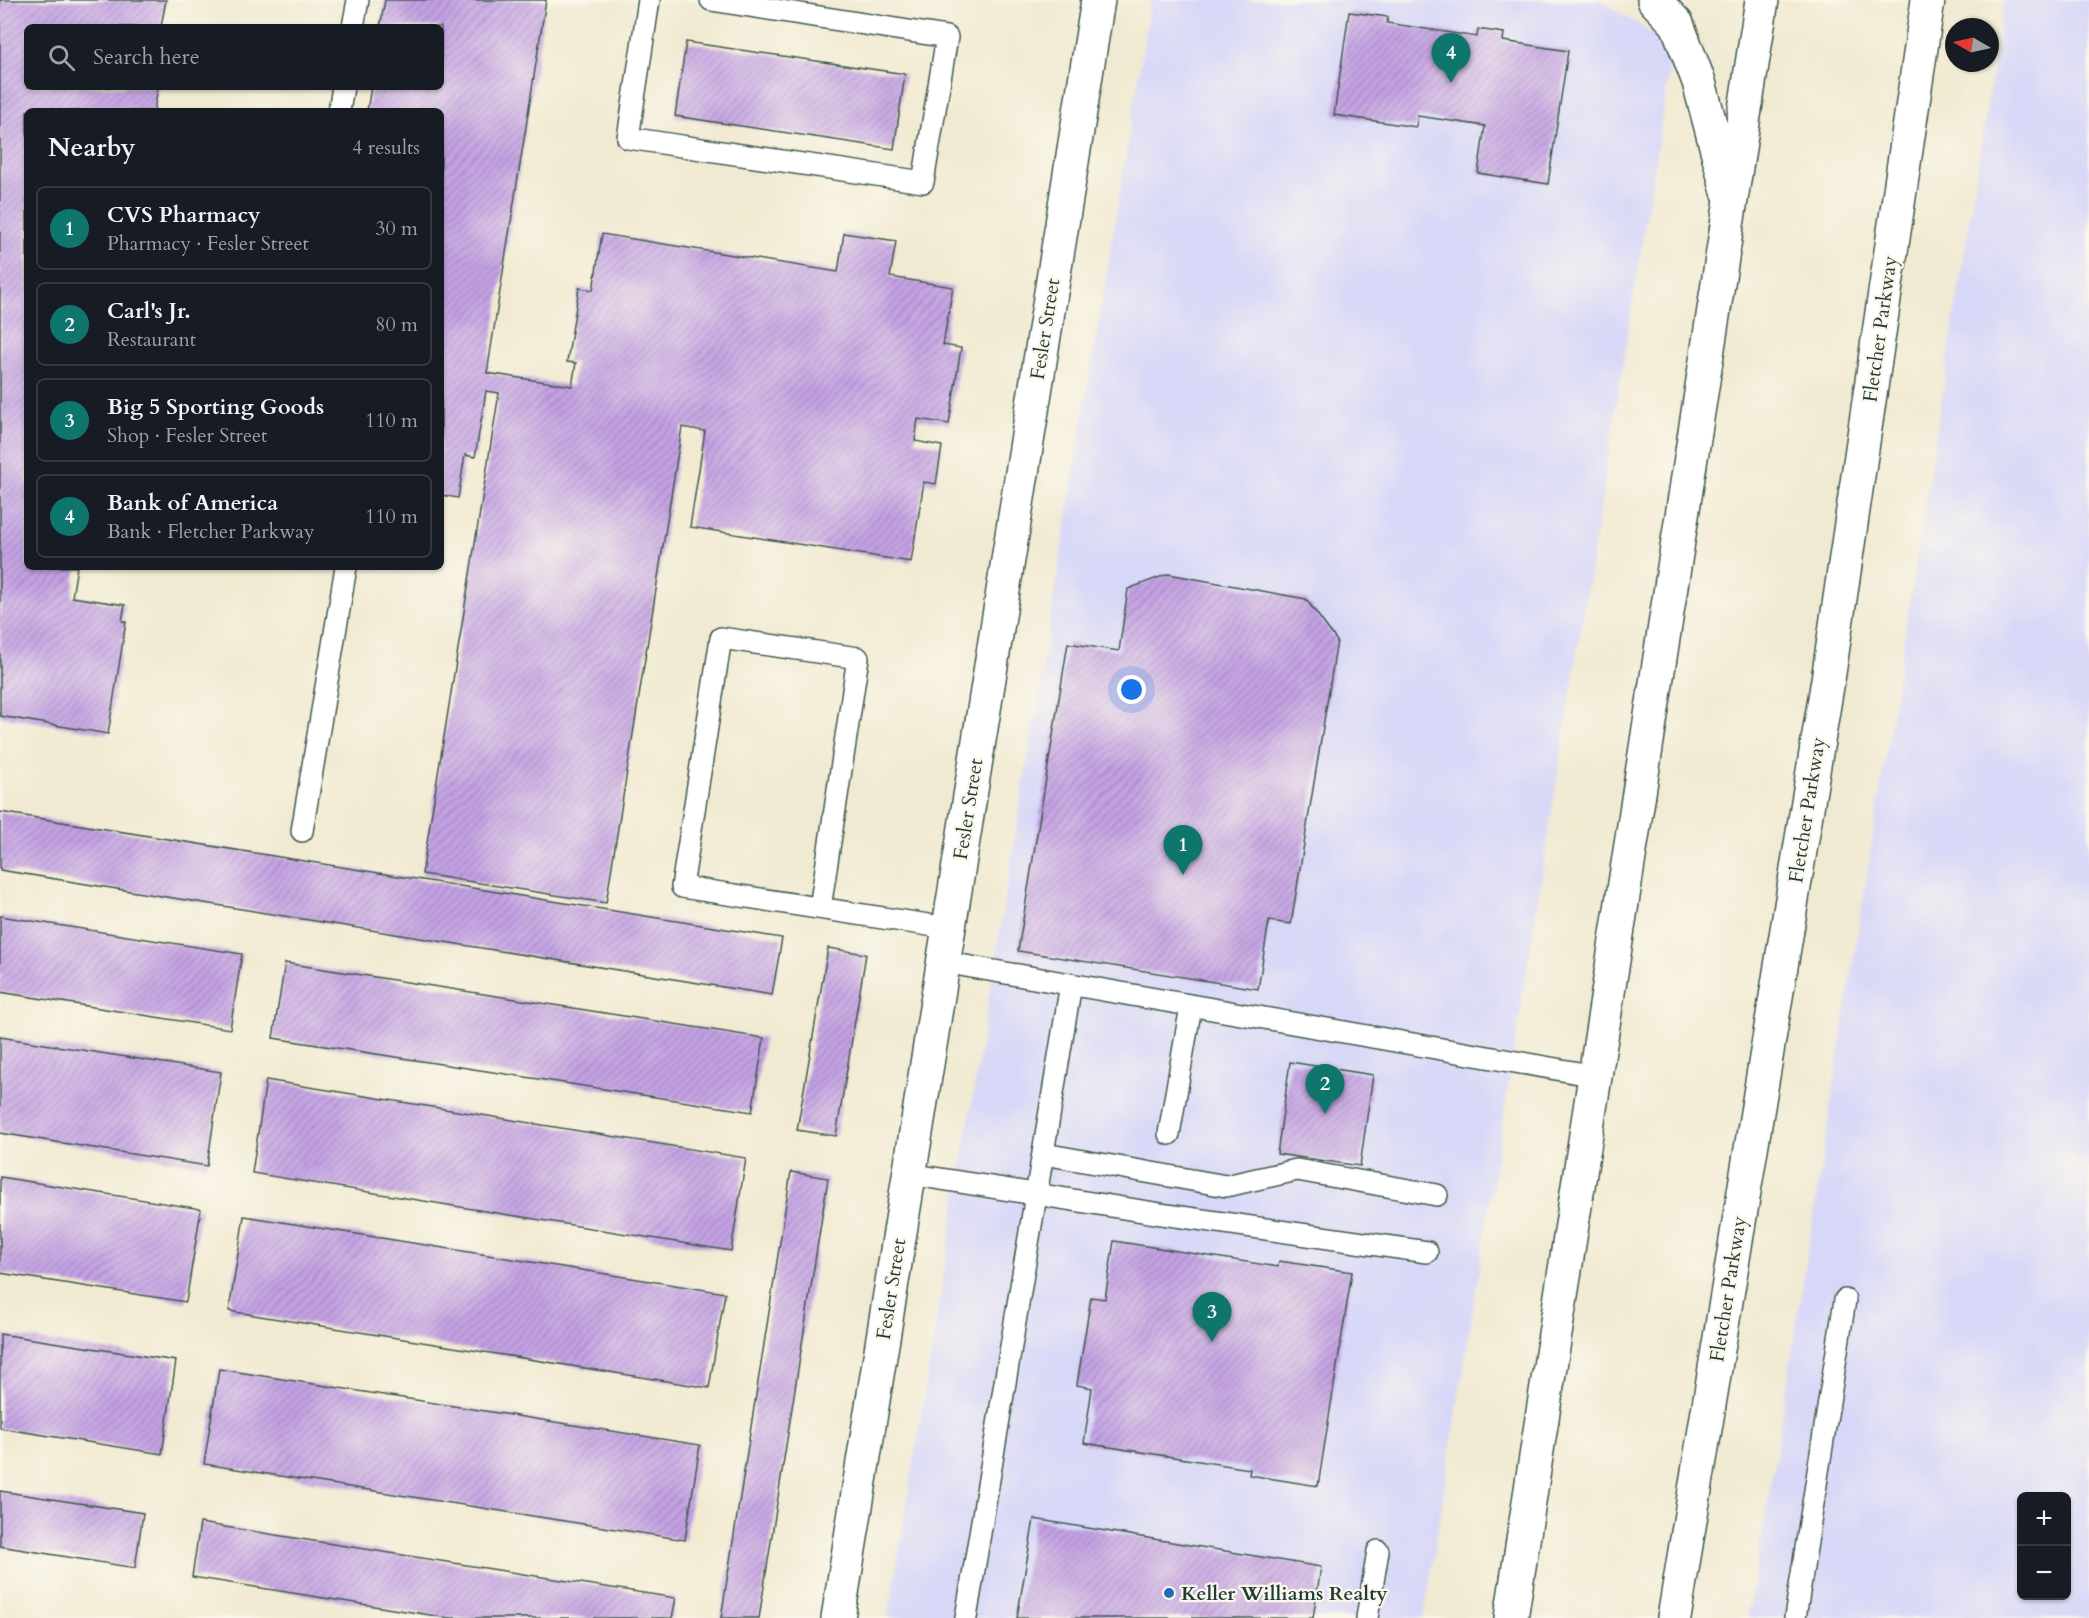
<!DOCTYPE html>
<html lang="en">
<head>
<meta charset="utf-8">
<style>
  body { margin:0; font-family:Cardo,serif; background:#20242c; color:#f1f3f6 }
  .controls { position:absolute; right:18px; bottom:18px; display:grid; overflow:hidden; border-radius:9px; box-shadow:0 2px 4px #0004 }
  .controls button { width:54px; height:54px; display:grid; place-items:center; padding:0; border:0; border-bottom:2px solid #363941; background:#171b24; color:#f1f3f6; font:30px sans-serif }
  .compass { position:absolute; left:1945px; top:18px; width:54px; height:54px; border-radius:50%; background:#171b24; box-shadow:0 2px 4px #0004; rotate:279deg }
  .you { position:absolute; left:1132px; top:690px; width:21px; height:21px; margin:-15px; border:4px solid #fff; border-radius:50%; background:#1a73e8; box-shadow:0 0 0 9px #1a73e833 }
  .badge { display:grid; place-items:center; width:39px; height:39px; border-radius:50%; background:#0f766e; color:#fff; font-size:20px; font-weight:700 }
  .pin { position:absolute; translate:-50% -50px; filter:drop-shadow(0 2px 3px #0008) }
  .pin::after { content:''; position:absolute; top:32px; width:21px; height:18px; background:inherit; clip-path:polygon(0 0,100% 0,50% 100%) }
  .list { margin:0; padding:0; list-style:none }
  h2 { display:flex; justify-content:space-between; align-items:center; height:78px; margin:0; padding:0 24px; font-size:26px }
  h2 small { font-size:20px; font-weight:400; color:#9ea1a6 }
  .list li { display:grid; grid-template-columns:39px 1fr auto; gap:18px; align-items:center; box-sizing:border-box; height:84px; margin:0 12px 12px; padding:0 12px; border:2px solid #363941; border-radius:9px }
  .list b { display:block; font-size:22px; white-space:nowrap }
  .list p { margin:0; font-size:20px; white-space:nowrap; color:#9ea1a6 }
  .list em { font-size:20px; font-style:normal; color:#9ea1a6 }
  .icon { flex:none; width:33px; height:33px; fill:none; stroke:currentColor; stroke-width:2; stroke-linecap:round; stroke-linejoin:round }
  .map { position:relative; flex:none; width:2089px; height:1618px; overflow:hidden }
  .search { position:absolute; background:#171b24; box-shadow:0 2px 4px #0004; left:24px; top:24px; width:420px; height:66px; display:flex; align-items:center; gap:15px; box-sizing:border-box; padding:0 21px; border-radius:9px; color:#9ea1a6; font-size:22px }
  .panel { position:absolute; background:#171b24; box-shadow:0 2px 4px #0004; left:24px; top:108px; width:420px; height:462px; border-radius:9px }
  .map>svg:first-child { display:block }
  .built { fill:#d7d7f8; fill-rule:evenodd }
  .building { fill:url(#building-hatch) }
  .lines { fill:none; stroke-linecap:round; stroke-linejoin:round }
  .lane-casing { stroke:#3e574c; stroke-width:24 }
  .street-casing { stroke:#3e574c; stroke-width:36 }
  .primary-casing { stroke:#3e574c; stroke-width:36 }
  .lane { stroke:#fff; stroke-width:21 }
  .street { stroke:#fff; stroke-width:33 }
  .primary { stroke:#fff; stroke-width:33 }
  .poi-dot { fill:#1f6fb2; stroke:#fbf7ec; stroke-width:2 }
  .labels { text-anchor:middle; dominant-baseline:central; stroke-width:4.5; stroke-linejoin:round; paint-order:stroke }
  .street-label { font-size:20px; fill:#1f3d34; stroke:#fbf7ec }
  .poi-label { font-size:20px; font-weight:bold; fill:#1f3d34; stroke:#fbf7ec; text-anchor:start }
</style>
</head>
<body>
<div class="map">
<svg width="2089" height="1618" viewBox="0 0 2089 1618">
  <defs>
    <pattern id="building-hatch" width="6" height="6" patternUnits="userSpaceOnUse" patternTransform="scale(1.5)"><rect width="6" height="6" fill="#c4a2e4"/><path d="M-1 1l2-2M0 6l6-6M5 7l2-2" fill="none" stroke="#9f85ba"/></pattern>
  </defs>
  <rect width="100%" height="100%" fill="#fbf7ec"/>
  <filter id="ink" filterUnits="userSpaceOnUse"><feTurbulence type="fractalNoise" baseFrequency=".0167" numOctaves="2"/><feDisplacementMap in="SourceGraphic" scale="12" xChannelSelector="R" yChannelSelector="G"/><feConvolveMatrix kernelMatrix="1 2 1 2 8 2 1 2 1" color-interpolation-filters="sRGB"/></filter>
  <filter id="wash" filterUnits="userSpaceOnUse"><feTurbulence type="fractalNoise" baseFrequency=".008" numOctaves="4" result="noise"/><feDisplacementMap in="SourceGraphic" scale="24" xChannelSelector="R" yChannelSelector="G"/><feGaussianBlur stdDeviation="1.35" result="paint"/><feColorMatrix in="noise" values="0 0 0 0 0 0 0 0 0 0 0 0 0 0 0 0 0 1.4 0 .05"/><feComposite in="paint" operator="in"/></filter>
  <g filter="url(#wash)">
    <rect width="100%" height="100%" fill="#f1ead2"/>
    <!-- built -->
    <g class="built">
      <path d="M1151,0H1601L1673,48L1424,1618H888Z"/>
      <path d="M2004,0H2089V1618H1747L1776,1454ZM2022,1496H2066V1596H2022Z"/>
    </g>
    <g id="blocks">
      <!-- building -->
      <g class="building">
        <path d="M0,0H166L161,27H27V87H158L154,111H27V567H77L72,597L125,605L122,621L126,622L108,734L0,716Z"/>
        <path d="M385,0H546L487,373L572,386L576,363L567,362L579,288L593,290L602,234L838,272L844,233L896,241L890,277L953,287L943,345L961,348L949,424L918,419L915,441L942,446L936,484L924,482L911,562L690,527L705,431L682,427L606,903L422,874L499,393L486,391L475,457L465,455L458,498L441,495V111H367L371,87H441V27H380Z"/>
        <path d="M1349,12L1388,17L1387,23L1477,37L1478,29L1504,33L1503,41L1568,51L1548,184L1478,173L1485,126L1418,116L1416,127L1334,115Z"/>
        <path d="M686,42L905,74L894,149L675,116Z"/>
        <path d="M1168,574L1306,599L1337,641L1291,924L1269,921L1258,989L1018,951L1068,643L1119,651L1128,589Z"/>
        <path d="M0,812L782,938L772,995L0,870Z"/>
        <path d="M0,916L242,954L230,1029L0,992Z"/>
        <path d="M828,948L866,954L836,1136L797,1130Z"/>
        <path d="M285,963L764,1038L752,1112L273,1038Z"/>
        <path d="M0,1037L221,1072L207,1166L0,1133Z"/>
        <path d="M1290,1062L1373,1075L1360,1166L1277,1154Z"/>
        <path d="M266,1080L746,1158L731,1251L252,1173Z"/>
        <path d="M791,1172L828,1178L759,1618H721Z"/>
        <path d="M0,1177L201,1209L186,1302L0,1273Z"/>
        <path d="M244,1216L725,1293L709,1388L229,1311Z"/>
        <path d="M1114,1241L1278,1267L1279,1261L1352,1272L1318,1486L1249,1475L1250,1469L1084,1443L1092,1388L1077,1385L1091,1297L1105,1299Z"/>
        <path d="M0,1334L176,1361L162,1454L0,1428Z"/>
        <path d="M219,1369L700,1445L685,1540L204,1464Z"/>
        <path d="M0,1491L143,1513L135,1568L0,1546Z"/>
        <path d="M1034,1519L1321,1567L1313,1618H1017Z"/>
        <path d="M200,1523L676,1598L672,1618H449L192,1577Z"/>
      </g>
    </g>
  </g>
  <g filter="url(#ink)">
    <use href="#blocks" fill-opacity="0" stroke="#3e574c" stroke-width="1.5"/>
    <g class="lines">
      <!-- lane casing -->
      <g class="lane-casing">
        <g id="lane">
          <path d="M649,0L628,138L923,182L947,37L711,0"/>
          <path d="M353,27L358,0"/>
          <path d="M339,111L343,87"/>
          <path d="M302,831L346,567"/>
          <path d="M820,908L858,658L721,638L682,887L948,928"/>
          <path d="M943,962L1596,1076"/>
          <path d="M1169,1134L1191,1006"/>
          <path d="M1044,1154L1226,1186L1297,1170L1437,1195"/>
          <path d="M909,1174L1161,1214L1427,1252"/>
          <path d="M966,1618L1071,984"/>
          <path d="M1367,1618L1378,1551"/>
          <path d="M1795,1618L1845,1300"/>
        </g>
      </g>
      <!-- street casing -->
      <g class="street-casing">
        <path id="street" d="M838,1618L1098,0"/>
      </g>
      <!-- primary casing -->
      <g class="primary-casing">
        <g id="primary">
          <path d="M1654,0L1677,24L1699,82L1728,191"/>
          <path d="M1511,1618L1762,0"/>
          <path d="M1674,1618L1828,680L1928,0"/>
        </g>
      </g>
      <!-- lane -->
      <use href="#lane" class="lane"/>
      <!-- street -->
      <use href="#street" class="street"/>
      <!-- primary -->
      <use href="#primary" class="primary"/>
    </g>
  </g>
  <!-- markers -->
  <circle class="poi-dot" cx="1169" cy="1593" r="6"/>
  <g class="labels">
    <!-- street labels -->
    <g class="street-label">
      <text transform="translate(1045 329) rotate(-81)">Fesler Street</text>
      <text transform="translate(1880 329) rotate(-82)">Fletcher Parkway</text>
      <text transform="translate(968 809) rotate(-81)">Fesler Street</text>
      <text transform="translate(1807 810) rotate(-81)">Fletcher Parkway</text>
      <text transform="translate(891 1289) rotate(-81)">Fesler Street</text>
      <text transform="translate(1728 1289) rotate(-81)">Fletcher Parkway</text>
    </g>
    <!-- poi labels -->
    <g class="poi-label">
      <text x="1181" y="1593">Keller Williams Realty</text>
    </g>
  </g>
</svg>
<div class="controls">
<button>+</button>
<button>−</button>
</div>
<svg class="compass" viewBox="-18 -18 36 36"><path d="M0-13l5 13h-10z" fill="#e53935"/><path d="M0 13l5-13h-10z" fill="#9ea1a6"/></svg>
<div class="you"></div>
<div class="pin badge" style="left:1183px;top:875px">1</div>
<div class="pin badge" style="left:1325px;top:1114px">2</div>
<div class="pin badge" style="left:1212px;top:1342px">3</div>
<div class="pin badge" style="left:1451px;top:83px">4</div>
<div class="search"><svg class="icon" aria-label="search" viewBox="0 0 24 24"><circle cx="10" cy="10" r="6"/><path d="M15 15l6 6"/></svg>Search here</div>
<section class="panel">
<h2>Nearby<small>4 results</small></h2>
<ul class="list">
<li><span class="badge">1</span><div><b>CVS Pharmacy</b><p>Pharmacy · Fesler Street</p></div><em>30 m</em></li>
<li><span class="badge">2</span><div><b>Carl's Jr.</b><p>Restaurant</p></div><em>80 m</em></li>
<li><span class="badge">3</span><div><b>Big 5 Sporting Goods</b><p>Shop · Fesler Street</p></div><em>110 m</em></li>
<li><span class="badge">4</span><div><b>Bank of America</b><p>Bank · Fletcher Parkway</p></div><em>110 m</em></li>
</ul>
</section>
</div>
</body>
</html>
